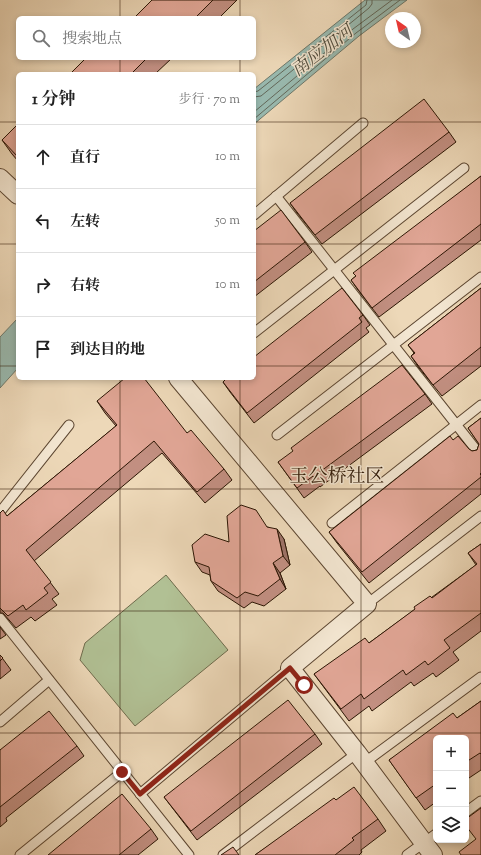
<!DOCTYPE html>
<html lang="zh">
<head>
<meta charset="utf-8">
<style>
  body { margin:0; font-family:"Sorts Mill Goudy","Noto Serif SC",serif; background:#f2f2f2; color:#222 }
  .controls { position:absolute; right:12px; bottom:12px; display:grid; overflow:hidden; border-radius:6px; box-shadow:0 2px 6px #0003 }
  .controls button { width:36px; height:36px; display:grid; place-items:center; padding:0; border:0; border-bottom:1px solid #e0e0e0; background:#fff; color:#222; font:20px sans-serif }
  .compass { position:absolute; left:385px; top:12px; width:36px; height:36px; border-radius:50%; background:#fff; box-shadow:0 2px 6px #0003; rotate:326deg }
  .stop { position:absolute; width:12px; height:12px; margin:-9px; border:3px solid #8f2418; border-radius:50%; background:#fff }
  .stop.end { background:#8f2418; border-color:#fff; box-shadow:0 1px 4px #0008 }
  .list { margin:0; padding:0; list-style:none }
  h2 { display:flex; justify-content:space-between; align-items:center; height:52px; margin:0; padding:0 16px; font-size:17px }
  h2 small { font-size:13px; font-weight:400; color:#767676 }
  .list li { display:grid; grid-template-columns:26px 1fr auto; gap:12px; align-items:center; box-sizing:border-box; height:64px; padding:0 16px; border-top:1px solid #e0e0e0 }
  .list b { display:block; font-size:15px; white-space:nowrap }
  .list em { font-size:13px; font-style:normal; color:#767676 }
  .icon { flex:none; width:22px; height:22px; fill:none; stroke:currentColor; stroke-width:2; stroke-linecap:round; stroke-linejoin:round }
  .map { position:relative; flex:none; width:481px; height:855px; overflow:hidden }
  .search { position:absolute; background:#fff; box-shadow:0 2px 6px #0003; left:16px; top:16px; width:240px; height:44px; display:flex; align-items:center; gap:10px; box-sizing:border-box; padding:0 14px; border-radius:6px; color:#767676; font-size:15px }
  .panel { position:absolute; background:#fff; box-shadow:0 2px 6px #0003; left:16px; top:72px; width:240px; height:308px; border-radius:6px }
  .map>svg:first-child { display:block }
  .green { fill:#b1c094; stroke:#6e6b4c }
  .water { fill:#99bab0; stroke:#6d786b }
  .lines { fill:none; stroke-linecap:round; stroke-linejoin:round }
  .shore { stroke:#62685a; stroke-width:1 }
  .service-casing { stroke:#5c4631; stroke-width:11 }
  .minor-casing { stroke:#5c4631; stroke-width:20 }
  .service { stroke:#f3e6d1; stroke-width:9 }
  .minor { stroke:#f3e6d1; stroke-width:18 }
  .wall { fill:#c28f81; stroke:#2c1604 }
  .shaded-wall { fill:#9e7469; stroke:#2c1604 }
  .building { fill:#e1a696; stroke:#2c1604 }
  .route { stroke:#8f2418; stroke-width:5 }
  .grid { fill:none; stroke:#2c1604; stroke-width:1; stroke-opacity:0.55 }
  .labels { text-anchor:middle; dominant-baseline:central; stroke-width:3; stroke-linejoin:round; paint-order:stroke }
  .water-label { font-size:18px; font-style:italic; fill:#524f40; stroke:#f3e6d1 }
  .quarter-label { font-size:19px; fill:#2c1604; stroke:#f3e6d1 }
</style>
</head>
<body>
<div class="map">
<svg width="481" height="855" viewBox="0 0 481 855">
  <rect width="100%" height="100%" fill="#edd8b8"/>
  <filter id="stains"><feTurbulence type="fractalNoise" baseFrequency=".005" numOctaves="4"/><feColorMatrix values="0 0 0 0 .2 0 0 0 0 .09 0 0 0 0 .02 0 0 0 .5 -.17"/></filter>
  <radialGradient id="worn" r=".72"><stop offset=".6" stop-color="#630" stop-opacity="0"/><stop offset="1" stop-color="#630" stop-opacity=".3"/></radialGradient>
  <!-- green -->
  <path class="green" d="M166,575L228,650L135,726L80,660L85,643Z"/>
  <!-- water -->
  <g class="water">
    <path d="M365,0H407L359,36L254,124V89Z"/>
    <path d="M18,318V368L0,388V337Z"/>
  </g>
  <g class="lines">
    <!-- shore -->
    <g class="shore">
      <path d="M254,92L258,91L366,5L367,0"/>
      <path d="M254,97L261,96L369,8L372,4V0"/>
      <path d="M254,112L353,29L392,0"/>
      <path d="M254,119L356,33L400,0"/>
    </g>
    <!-- service casing -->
    <g class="service-casing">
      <g id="service">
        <path d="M276,196L481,456"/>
        <path d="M254,215L363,123"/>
        <path d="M254,333L464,168"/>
        <path d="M277,435L481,277"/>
        <path d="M0,512L69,425"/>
        <path d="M332,523L481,405"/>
        <path d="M367,604L481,516"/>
        <path d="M0,618L189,855"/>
        <path d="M0,722L49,680"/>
        <path d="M364,763L481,677"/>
        <path d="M140,794L290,668"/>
        <path d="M466,812L481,801"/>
        <path d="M20,855L122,772"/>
        <path d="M223,855L357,753"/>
        <path d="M407,855L436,834"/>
      </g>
    </g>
    <!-- minor casing -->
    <g class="minor-casing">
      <g id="minor">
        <path d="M0,178L18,195"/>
        <path d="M178,378L367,604L290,668L357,753L433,855"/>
      </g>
    </g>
    <!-- service -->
    <use href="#service" class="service"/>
    <!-- minor -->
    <use href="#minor" class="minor"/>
  </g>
  <!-- wall -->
  <g class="wall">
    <path d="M152,0H237L219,18H134Z"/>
    <path d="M86,58H172L155,74H70Z"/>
    <path d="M18,124V161L12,154L2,140Z"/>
    <path d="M449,132L456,142L322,244L297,213L290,203Z"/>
    <path d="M481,176V240L379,317L358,290L351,280Z"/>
    <path d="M254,231L305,242L312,252L254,297Z"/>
    <path d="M481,288V366L442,396L419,368L411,356L414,353L408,345Z"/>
    <path d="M363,315L370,325L366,328L369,332L254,423L230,392L223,382Z"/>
    <path d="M425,394L432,404L320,487V486L304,498L278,462Z"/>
    <path d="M97,401L187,433L224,469L232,480L205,503L162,453L34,561L59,594L52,599L57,605L35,621L31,617L16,628L3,613H0V513L7,516L116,426L105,413Z"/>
    <path d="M481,418V494L369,583L337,543L329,532L453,440L472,451L477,450L479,444L468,428Z"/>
    <path d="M268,527L284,539L290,565L280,573L286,589L264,606L252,602L244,608L218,591L211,581L210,575L202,572L195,562L229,542Z"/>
    <path d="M481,544V631L453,652L459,660L436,677L433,673L414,686L411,682L372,711L369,706L349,721L314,674L369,643L476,565L468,553Z"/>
    <path d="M0,627L6,635L0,639Z"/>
    <path d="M0,655L11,670L0,679Z"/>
    <path d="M481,701V770L466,780V738H436V802L425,810L389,760L457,718Z"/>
    <path d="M315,734L322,744L197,840L164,797Z"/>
    <path d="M77,746L84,756L6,818L7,821L0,827V750Z"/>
    <path d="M336,800L378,819L386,831L361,850L362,852L359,855H255Z"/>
    <path d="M151,829L158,839L138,855H48Z"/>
  </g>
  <!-- shaded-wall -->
  <g class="shaded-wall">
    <path d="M277,529L284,539L290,565L283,556Z"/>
    <path d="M273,563L280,573L286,589L280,579Z"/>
  </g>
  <!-- building -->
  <g class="building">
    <path d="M152,0H213L195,18H134Z"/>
    <path d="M86,58H147L131,74H70Z"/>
    <path d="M424,99L449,132L315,235L290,203Z"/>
    <path d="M18,124V157L2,140Z"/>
    <path d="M481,176V224L372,308L351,280L356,276L353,273Z"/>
    <path d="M281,210L305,242L254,282V231Z"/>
    <path d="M342,288L363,315L359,318L362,322L247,413L223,382L227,378H254V357Z"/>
    <path d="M481,288V347L433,385L411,356L415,353L408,345Z"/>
    <path d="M402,365L425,394L313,477V476L297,488L278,462L293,451L291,448Z"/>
    <path d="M125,378H144L187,433L191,430L224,469L197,492L154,441L26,550L51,582L44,588L48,593L26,610L23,605L8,616L0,608V513L3,510L7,516L117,425L97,401Z"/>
    <path d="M481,418V473L480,474L481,475V477L362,572L329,532L450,436L453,440L458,436L469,449L472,451L477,450L479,444L468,428Z"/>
    <path d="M241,505L256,510L267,527L277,529L283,556L273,563L280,579L258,596L245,592L237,598L211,581L209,567L195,562L192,545L205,534L229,542L227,516Z"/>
    <path d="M481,544V613L444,640L450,648L428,665L425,661L406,675L403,670L364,699L361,694L341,709L314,674L365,638L369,643L415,609L414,607L430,596L432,598L477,564L468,553Z"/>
    <path d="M0,655L3,658L0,661Z"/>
    <path d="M288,700L315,734L191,831L164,797Z"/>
    <path d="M481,701V754L480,753L466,762V738H436V784L416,798L389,760L453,713L457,718Z"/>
    <path d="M49,711L77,746L0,807V750Z"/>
    <path d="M354,787L378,819L352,838L354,840L335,855H255L334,798L336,800Z"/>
    <path d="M122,794L151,829L119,855H48Z"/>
    <path d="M481,808V855H461L459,852L476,839L466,826V819Z"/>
    <path d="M233,847L239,855H221Z"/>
  </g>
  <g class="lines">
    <!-- route -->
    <path class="route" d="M122,772L140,794L290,668L304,685"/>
  </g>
  <!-- grid -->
  <path class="grid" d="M120,0V18M240,0V18M361,0V855M120,58V74M240,58V74M0,122H18M254,122H481M0,244H18M254,244H481M0,366H18M254,366H481M120,378V855M240,378V855M0,489H481M0,611H481M0,733H481"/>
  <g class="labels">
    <!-- water labels -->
    <g class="water-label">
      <text transform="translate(323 52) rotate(-37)">南应加河</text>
    </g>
    <!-- quarter labels -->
    <g class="quarter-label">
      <text x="337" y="477">玉公桥社区</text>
    </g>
  </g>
  <rect width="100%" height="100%" filter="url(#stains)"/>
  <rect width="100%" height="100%" fill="url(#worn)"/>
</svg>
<div class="controls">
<button>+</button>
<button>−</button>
<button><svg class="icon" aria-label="layers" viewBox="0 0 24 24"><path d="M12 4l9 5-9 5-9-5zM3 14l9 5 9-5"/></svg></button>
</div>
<svg class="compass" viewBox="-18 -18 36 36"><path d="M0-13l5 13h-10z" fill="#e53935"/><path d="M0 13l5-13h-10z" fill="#767676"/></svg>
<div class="stop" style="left:304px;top:685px"></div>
<div class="stop end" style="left:122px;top:772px"></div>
<div class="search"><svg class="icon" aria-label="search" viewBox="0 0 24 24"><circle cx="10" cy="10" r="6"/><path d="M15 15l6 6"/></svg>搜索地点</div>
<section class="panel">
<h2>1 分钟<small>步行 · 70 m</small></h2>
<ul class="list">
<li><svg class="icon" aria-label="ahead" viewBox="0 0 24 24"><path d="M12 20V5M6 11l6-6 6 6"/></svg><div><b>直行</b></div><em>10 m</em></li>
<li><svg class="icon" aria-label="left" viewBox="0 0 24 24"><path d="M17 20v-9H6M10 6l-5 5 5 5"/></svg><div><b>左转</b></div><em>50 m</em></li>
<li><svg class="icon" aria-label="right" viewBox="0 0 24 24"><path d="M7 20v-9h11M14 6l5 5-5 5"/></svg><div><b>右转</b></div><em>10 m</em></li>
<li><svg class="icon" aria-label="arrive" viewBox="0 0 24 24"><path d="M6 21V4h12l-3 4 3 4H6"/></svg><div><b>到达目的地</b></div></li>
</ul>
</section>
</div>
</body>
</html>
